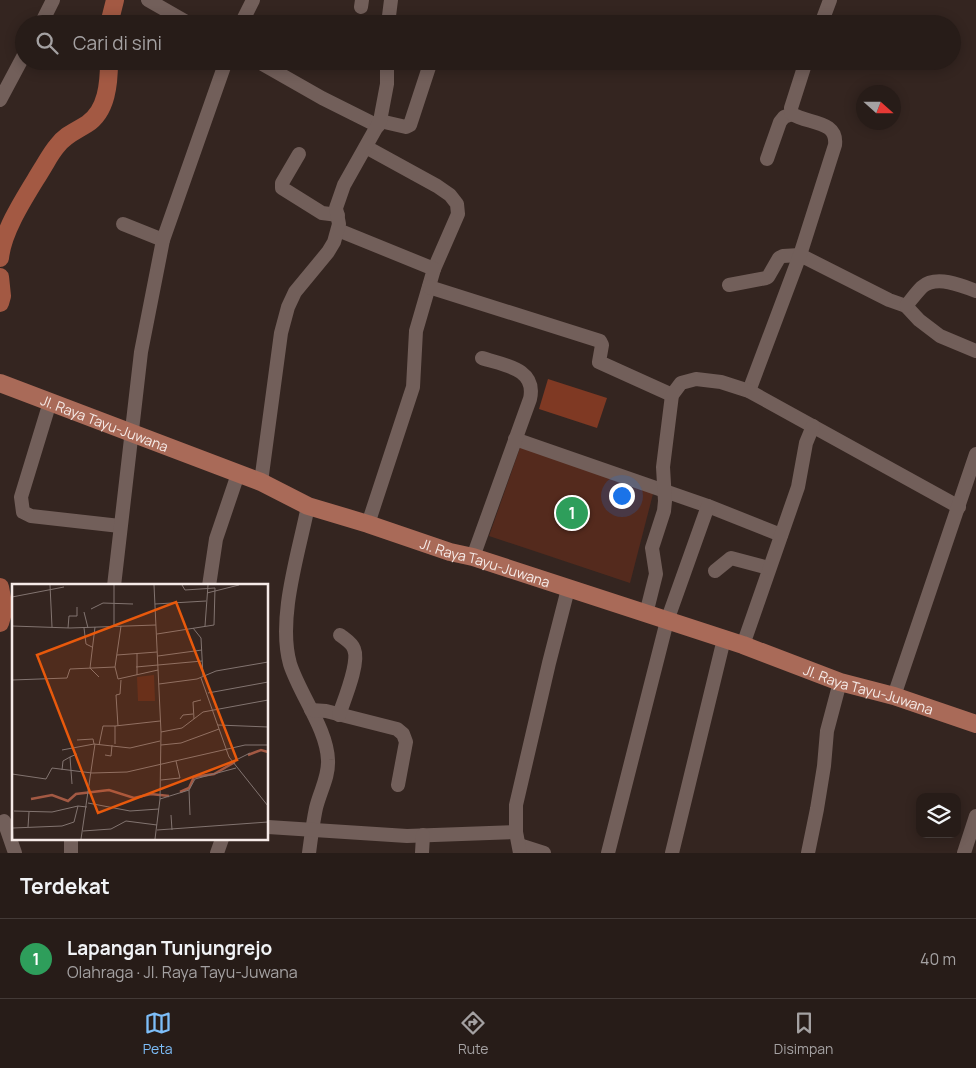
<!DOCTYPE html>
<html lang="id">
<head>
<meta charset="utf-8">
<style>
  body { margin:0; font-family:Manrope,sans-serif; background:#332925; color:#f1f3f6 }
  .controls { position:absolute; right:15px; bottom:15px; display:grid; overflow:hidden; border-radius:10px; box-shadow:0 2px 12px #0003 }
  .controls button { width:45px; height:45px; display:grid; place-items:center; padding:0; border:0; border-bottom:1px solid #433a37; background:#271c18; color:#f1f3f6; font:25px sans-serif }
  .compass { position:absolute; left:856px; top:85px; width:45px; height:45px; border-radius:50%; background:#271c18; box-shadow:0 2px 12px #0003; rotate:111deg }
  .you { position:absolute; left:621px; top:495px; width:18px; height:18px; margin:-12px; border:4px solid #fff; border-radius:50%; background:#1a73e8; box-shadow:0 0 0 8px #1a73e833 }
  .badge { display:grid; place-items:center; width:32px; height:32px; border-radius:50%; background:#7dbef9; color:#fff; font-size:16px; font-weight:700 }
  .pin { position:absolute; translate:-50% -50%; border:2px solid #fff; box-shadow:0 1px 5px #0006 }
  .list { margin:0; padding:0; list-style:none }
  h2 { display:flex; justify-content:space-between; align-items:center; height:65px; margin:0; padding:0 20px; font-size:21px }
  h2 small { font-size:16px; font-weight:400; color:#a4a1a2 }
  .list li { display:grid; grid-template-columns:32px 1fr auto; gap:15px; align-items:center; box-sizing:border-box; height:80px; padding:0 20px; border-top:1px solid #433a37 }
  .list b { display:block; font-size:19px; white-space:nowrap }
  .list p { margin:0; font-size:16px; white-space:nowrap; color:#a4a1a2 }
  .list em { font-size:16px; font-style:normal; color:#a4a1a2 }
  .icon { flex:none; width:28px; height:28px; fill:none; stroke:currentColor; stroke-width:2; stroke-linecap:round; stroke-linejoin:round }
  .map { position:relative; flex:none; width:976px; height:853px; overflow:hidden }
  .search { position:absolute; background:#271c18; box-shadow:0 2px 12px #0003; left:15px; right:15px; top:15px; height:55px; display:flex; align-items:center; gap:12px; box-sizing:border-box; padding:0 18px; border-radius:28px; color:#a4a1a2; font-size:19px }
  .sheet { height:145px; background:#271c18 }
  nav { display:flex; justify-content:space-around; align-items:center; box-sizing:border-box; height:70px; border-top:1px solid #433a37; background:#271c18; font-size:14px; color:#a4a1a2 }
  nav a { display:grid; justify-items:center; gap:2px }
  nav .on { color:#7dbef9 }
  .map>svg:first-child { display:block }
  .green { fill:#542a1d }
  .lines { fill:none; stroke-linecap:round; stroke-linejoin:round }
  .river { stroke:#a35943; stroke-width:18 }
  .building { fill:#7f3923 }
  .minor { stroke:#725f5a; stroke-width:14 }
  .major { stroke:#a96a58; stroke-width:18 }
  .labels { text-anchor:middle; dominant-baseline:central; stroke-width:4; stroke-linejoin:round; paint-order:stroke }
  .street-label { font-size:14px; fill:#f6ebe8; stroke:#2a1b17 }
  .inset-river { fill:none; stroke:#a35943; stroke-width:2.5 }
  .inset-road { fill:none; stroke:#827470; stroke-width:1 }
  .view { fill:#e8590c; fill-opacity:0.15; stroke:#e8590c; stroke-width:2.5 }
  .inset-edge { fill:none; stroke:#f6ebe8; stroke-width:2.5 }
</style>
</head>
<body>
<div class="map">
<svg width="976" height="853" viewBox="0 0 976 853">
  <rect width="100%" height="100%" fill="#342520"/>
  <!-- green -->
  <path class="green" d="M522,442L654,490L630,583L489,536Z"/>
  <g class="lines">
    <!-- river -->
    <g class="river">
      <path d="M109,24L115,0"/>
      <path d="M0,258C3,229 27,194 42,169C47,161 51,153 57,146C65,135 76,131 87,124C107,111 109,83 109,61"/>
      <path d="M0,277L2,296L0,303"/>
      <path d="M0,587L4,609L0,623"/>
    </g>
  </g>
  <!-- building -->
  <path class="building" d="M548,379L607,398L597,428L539,409Z"/>
  <g class="lines">
    <!-- minor -->
    <g class="minor">
      <path d="M148,0L190,24"/>
      <path d="M361,7L362,0"/>
      <path d="M41,24L53,0"/>
      <path d="M241,24L253,0"/>
      <path d="M388,24L391,0"/>
      <path d="M821,24L830,0"/>
      <path d="M257,61L322,98L378,126"/>
      <path d="M0,100L24,55"/>
      <path d="M380,121L406,127L410,125L431,61"/>
      <path d="M366,147L437,186L450,195L457,204L458,214L434,269"/>
      <path d="M299,154L282,183V188L322,213L338,215"/>
      <path d="M767,159L780,122L784,117L792,114"/>
      <path d="M123,224L163,240"/>
      <path d="M338,230L434,269L416,331L413,387L368,524"/>
      <path d="M729,285L766,278L768,277L779,258L783,256L800,255L889,300L906,306L919,320L940,336L976,351"/>
      <path d="M429,287L600,341L602,345L599,362L672,395"/>
      <path d="M906,306C911,300 916,293 922,287C936,275 961,285 976,291"/>
      <path d="M749,391L800,255L835,145C838,120 808,124 792,114L791,108L806,61"/>
      <path d="M50,402L21,497L23,512L31,516L120,526"/>
      <path d="M515,439L708,506L781,535"/>
      <path d="M261,482L281,333L288,307L295,292L328,252L334,242L339,224L336,208L344,185L380,121L387,84V61"/>
      <path d="M308,506C299,552 277,618 290,664C300,695 327,729 328,760C329,777 320,791 316,808C313,822 311,838 309,853"/>
      <path d="M473,557L530,399C537,368 503,365 482,358"/>
      <path d="M715,571L731,558L769,568"/>
      <path d="M114,586L141,352L163,240L226,61"/>
      <path d="M209,586L216,539L238,474"/>
      <path d="M646,614L656,574L652,548L664,511L665,501L663,467L672,395L681,383L696,379L721,382L749,391L959,507"/>
      <path d="M743,645L798,487L806,443L813,426"/>
      <path d="M894,696L976,454"/>
      <path d="M311,710L326,711L397,729L403,734L406,742L398,785"/>
      <path d="M339,715C344,700 360,663 354,649C352,643 345,639 340,635"/>
      <path d="M4,821L15,853"/>
      <path d="M268,827L407,836L516,832"/>
      <path d="M519,845L544,853"/>
      <path d="M71,853V839"/>
      <path d="M217,853L222,839"/>
      <path d="M422,853L423,835"/>
      <path d="M520,853L516,832V805L549,663L568,589"/>
      <path d="M608,853L667,621L708,506"/>
      <path d="M672,853L724,639"/>
      <path d="M808,853L817,809L824,766L827,731L840,682"/>
      <path d="M964,853L976,816"/>
    </g>
    <!-- major -->
    <path class="major" id="s1" d="M0,383L261,482L308,506L368,524L450,552L473,557L743,645L840,682L894,696L976,724"/>
  </g>
  <g class="labels">
    <!-- street labels -->
    <g class="street-label">
      <text stroke="none"><textPath href="#s1" startOffset="112">Jl. Raya Tayu-Juwana</textPath></text>
      <text stroke="none"><textPath href="#s1" startOffset="518">Jl. Raya Tayu-Juwana</textPath></text>
      <text stroke="none"><textPath href="#s1" startOffset="922">Jl. Raya Tayu-Juwana</textPath></text>
    </g>
  </g>
  <!-- overview -->
  <g transform="translate(12 584)">
    <rect width="256" height="256" fill="#342520"/>
    <path d="M142,91L143,117H126L125,93Z" fill="#542a1d"/>
    <path class="inset-river" d="M236,171L249,166L256,168M168,208L177,204L182,193L202,190L223,178M19,215L40,211L56,217L64,210L97,206L122,214L139,210L157,212"/>
    <path class="inset-road" d="M38,1L40,43M142,1L149,148L148,215L143,255M195,9L227,1M0,13L52,3M143,20L194,17M79,25L91,19L121,20M72,28L76,44M0,42L58,44L144,41M102,42V1M109,42L103,83L106,95L146,86M193,42L196,1M83,43L78,84L87,93M56,44L57,32H65V23M72,44L74,60L80,63M181,44L189,54L191,92M145,50L202,41L203,4L173,6L170,1M125,69V91M105,71L145,68M146,72L190,66M124,83L190,77M189,94L217,173L256,222M0,96L55,94L58,85L103,83M147,100L185,95L204,87L256,78M196,109L256,98M168,135L171,131L181,130M182,135L181,118L189,116M206,141L256,143M106,142L104,111L108,110L109,96M149,148L170,144L191,128L256,116M65,156L81,155L82,160M103,160V142L148,137M87,161L91,142H103M149,161L169,159L207,145M50,166L82,160L118,164L148,157M93,171L99,172L100,161M220,178L238,169M50,186L51,177L58,173M0,190L34,195L40,184L80,189L115,188L233,161H256M149,196L168,194L164,177M60,200L58,173L65,170M177,206L178,231M148,215L177,206L183,195L224,184M76,219L118,227L147,225M0,224L1,255M2,227L40,228L66,222M159,231L160,246M16,243L17,228M1,244L50,242L62,238L66,222L75,223M145,246L256,238M71,247L99,245L114,237L145,241M69,255L83,160"/>
    <path class="view" d="M164,18L225,176L86,229L25,71Z"/>
    <rect width="256" height="256" class="inset-edge"/>
  </g>
</svg>
<div class="controls">
<button><svg class="icon" aria-label="layers" viewBox="0 0 24 24"><path d="M12 4l9 5-9 5-9-5zM3 14l9 5 9-5"/></svg></button>
</div>
<svg class="compass" viewBox="-18 -18 36 36"><path d="M0-13l5 13h-10z" fill="#e53935"/><path d="M0 13l5-13h-10z" fill="#a4a1a2"/></svg>
<div class="you"></div>
<div class="pin badge" style="left:572px;top:513px;background:#2e9e5b">1</div>
<div class="search"><svg class="icon" aria-label="search" viewBox="0 0 24 24"><circle cx="10" cy="10" r="6"/><path d="M15 15l6 6"/></svg>Cari di sini</div>
</div>
<section class="sheet">
<h2>Terdekat<small></small></h2>
<ul class="list">
<li><span class="badge" style="background:#2e9e5b">1</span><div><b>Lapangan Tunjungrejo</b><p>Olahraga · Jl. Raya Tayu-Juwana</p></div><em>40 m</em></li>
</ul>
</section>
<nav>
<a class="on"><svg class="icon" aria-label="map" viewBox="0 0 24 24"><path d="M3 6l6-2 6 2 6-2v14l-6 2-6-2-6 2zM9 4v14M15 6v14"/></svg>Peta</a>
<a><svg class="icon" aria-label="directions" viewBox="0 0 24 24"><path d="M12 3l9 9-9 9-9-9zM9 14v-3h6M13 9l2 2-2 2"/></svg>Rute</a>
<a><svg class="icon" aria-label="saved" viewBox="0 0 24 24"><path d="M7 4h10v16l-5-4-5 4z"/></svg>Disimpan</a>
</nav>
</body>
</html>
